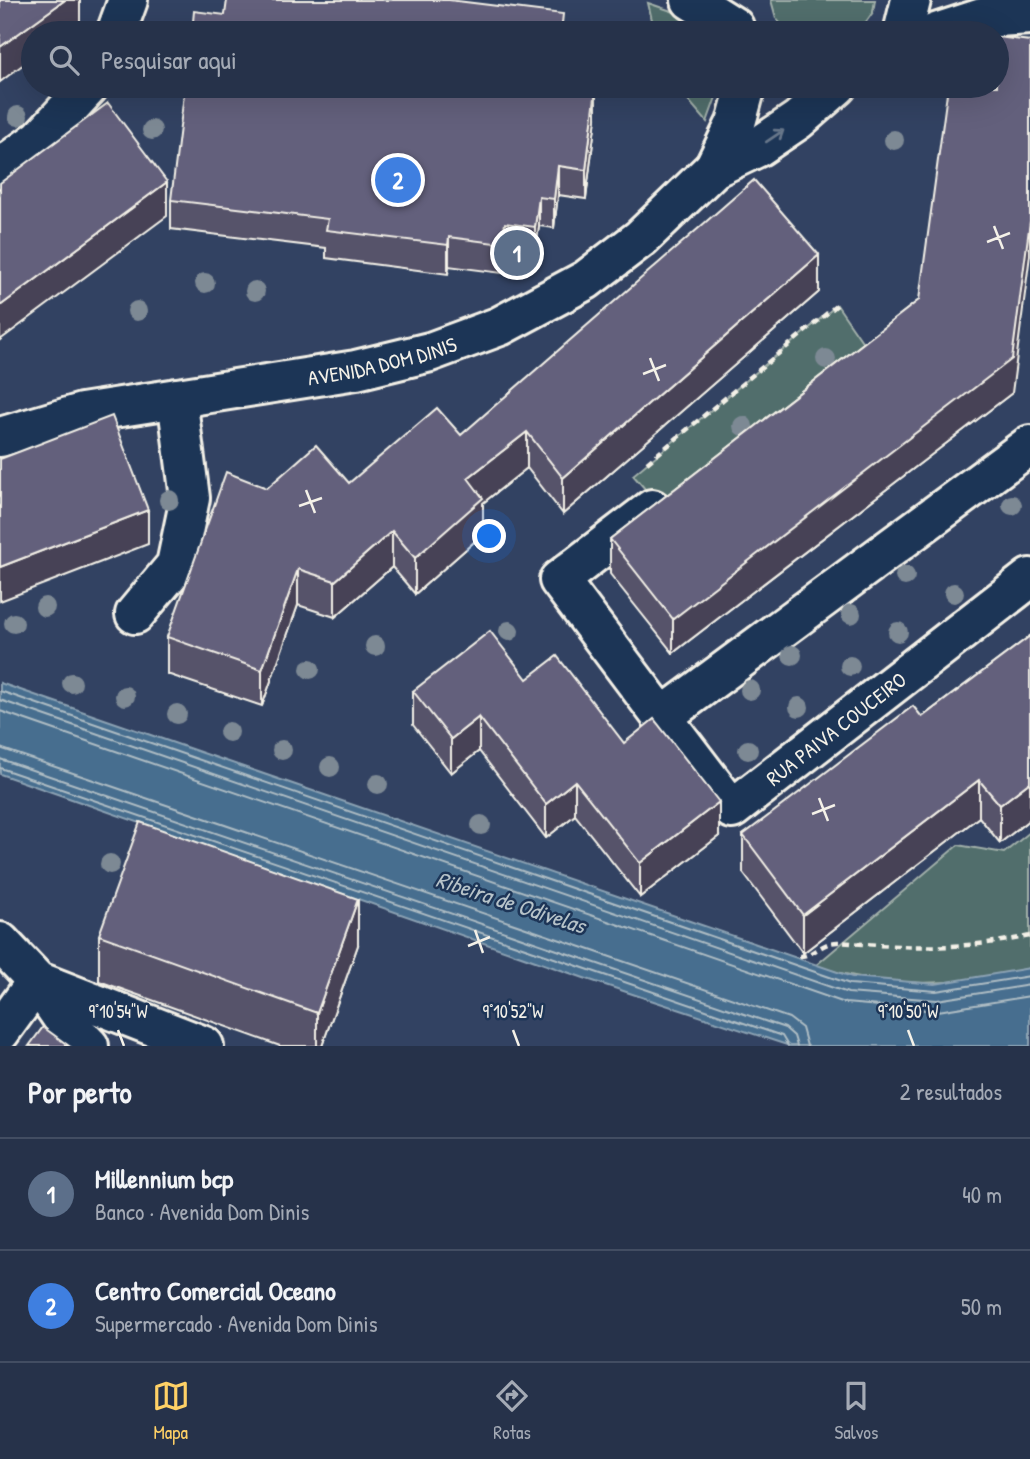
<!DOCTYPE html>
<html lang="pt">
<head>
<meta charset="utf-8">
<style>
  body { margin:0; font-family:"Patrick Hand",sans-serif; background:#323e54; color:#f1f3f6 }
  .you { position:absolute; left:490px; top:537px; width:24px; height:24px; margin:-18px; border:5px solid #fff; border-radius:50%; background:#1a73e8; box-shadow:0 0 0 10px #1a73e833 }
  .badge { display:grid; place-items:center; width:46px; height:46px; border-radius:50%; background:#ffd166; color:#fff; font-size:23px; font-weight:700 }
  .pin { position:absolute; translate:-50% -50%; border:4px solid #fff; box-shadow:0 2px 7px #0006 }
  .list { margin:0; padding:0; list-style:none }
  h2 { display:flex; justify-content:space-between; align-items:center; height:91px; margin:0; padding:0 28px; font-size:30px }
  h2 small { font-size:23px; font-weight:400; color:#a4aab5 }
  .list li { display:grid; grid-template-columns:46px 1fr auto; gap:21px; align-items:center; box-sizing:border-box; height:112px; padding:0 28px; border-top:2px solid #424d62 }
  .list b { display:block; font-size:26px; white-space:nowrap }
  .list p { margin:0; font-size:23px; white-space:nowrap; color:#a4aab5 }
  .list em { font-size:23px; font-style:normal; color:#a4aab5 }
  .icon { flex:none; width:38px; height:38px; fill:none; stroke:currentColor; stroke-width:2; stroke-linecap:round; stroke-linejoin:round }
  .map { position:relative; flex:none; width:1030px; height:1046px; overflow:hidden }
  .search { position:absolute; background:#26324a; box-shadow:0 7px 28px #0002; left:21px; right:21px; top:21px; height:77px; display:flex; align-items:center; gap:18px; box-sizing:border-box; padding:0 24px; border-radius:38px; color:#a4aab5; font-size:26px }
  .sheet { height:315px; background:#26324a }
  nav { display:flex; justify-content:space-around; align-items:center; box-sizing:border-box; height:98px; border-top:2px solid #424d62; background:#26324a; font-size:19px; color:#a4aab5 }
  nav a { display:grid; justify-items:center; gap:4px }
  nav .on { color:#ffd166 }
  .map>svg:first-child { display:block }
  .green { fill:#516e6c; stroke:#a2b0aa; stroke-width:2 }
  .water { fill:#476e8f; stroke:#8ca2b3; stroke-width:2 }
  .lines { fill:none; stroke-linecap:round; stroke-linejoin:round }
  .shore { stroke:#afbdc4; stroke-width:2 }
  .minor-casing { stroke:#f4f1e8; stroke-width:44 }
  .path { stroke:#f4f1e8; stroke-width:4.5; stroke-dasharray:7 5; stroke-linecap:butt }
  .minor { stroke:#1d3557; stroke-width:38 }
  .tree { fill:#7d8994 }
  .wall { fill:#56536b; stroke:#f4f1e8; stroke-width:2 }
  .shaded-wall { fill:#464357; stroke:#f4f1e8; stroke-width:2 }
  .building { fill:#64607c; stroke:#f4f1e8; stroke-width:2 }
  .oneway { stroke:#68778a }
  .ticks { fill:none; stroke:#f4f1e8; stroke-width:2.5 }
  .labels { text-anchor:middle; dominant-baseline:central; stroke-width:5; stroke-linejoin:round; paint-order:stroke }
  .street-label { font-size:21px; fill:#f4f1e8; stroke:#1d3557 }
  .water-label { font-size:23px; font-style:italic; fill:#b7c3c9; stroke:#1d3557 }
  .ticks-label { font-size:18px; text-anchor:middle; fill:#f4f1e8; stroke:#1d3557; stroke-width:5; stroke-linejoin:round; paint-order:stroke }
</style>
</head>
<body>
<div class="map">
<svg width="1030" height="1046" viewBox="0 0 1030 1046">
  <rect width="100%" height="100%" fill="#324262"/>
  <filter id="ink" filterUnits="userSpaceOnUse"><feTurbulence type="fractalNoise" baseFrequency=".0143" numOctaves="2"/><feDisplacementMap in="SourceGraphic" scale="14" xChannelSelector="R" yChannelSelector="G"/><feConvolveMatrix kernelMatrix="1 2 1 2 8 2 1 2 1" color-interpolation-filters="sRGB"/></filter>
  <g filter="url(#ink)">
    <!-- green -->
    <g class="green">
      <path d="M771,0H875L873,12L858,33H788L776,18Z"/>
      <path d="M648,3L683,15L703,33H655Z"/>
      <path d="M676,86H720L707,122Z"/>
      <path d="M837,305L879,366L658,504L633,475Z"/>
      <path d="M1030,832V968C959,988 885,988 815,966L958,845L1004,853Z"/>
    </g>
    <!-- water -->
    <path class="water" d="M0,683L852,977L935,984L1030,968V1046H790L584,978L0,774Z"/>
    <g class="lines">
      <!-- shore -->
      <g class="shore">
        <path d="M0,691L850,984L936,991L1030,976"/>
        <path d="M0,700L848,993L937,1000L1030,985"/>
        <path d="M0,711L845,1003L938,1011L1030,996"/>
        <path d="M0,748L789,1018L802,1028L807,1046"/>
        <path d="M0,759L785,1028L794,1036L797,1046"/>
        <path d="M0,768L782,1036L788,1046"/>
      </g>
      <!-- minor casing -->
      <g class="minor-casing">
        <g id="minor">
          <path d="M691,0L734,27"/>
          <path d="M116,33L128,0"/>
          <path d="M903,33L911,0"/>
          <path d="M936,33L982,18L1030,15"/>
          <path d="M0,168L40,139L89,86"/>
          <path d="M714,168L736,123L746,86"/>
          <path id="s1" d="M0,437L82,413L356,370L430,352L500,326L586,280L641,238L714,168L758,147L798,120L837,86"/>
          <path d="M652,509L559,580L662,717L1030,445"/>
          <path d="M135,614L176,565L190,498L177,398"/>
          <path id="s2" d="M662,717L732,809L1030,578"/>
          <path d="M0,942L37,981L204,1046"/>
          <path d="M0,1032L37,981L63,1019L89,1046"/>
        </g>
      </g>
      <!-- path -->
      <g class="path">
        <path d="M647,463L837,305"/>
        <path d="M799,956C812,957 823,941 839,942C906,948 963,950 1030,936"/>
      </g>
      <!-- minor -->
      <use href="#minor" class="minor"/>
    </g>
    <!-- trees -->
    <g class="tree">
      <circle cx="18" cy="116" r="10"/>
      <circle cx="152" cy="130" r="10"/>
      <circle cx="894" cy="140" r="10"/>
      <circle cx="205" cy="283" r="10"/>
      <circle cx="255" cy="291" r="10"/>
      <circle cx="137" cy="311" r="10"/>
      <circle cx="826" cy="359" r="10"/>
      <circle cx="743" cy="426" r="10"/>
      <circle cx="169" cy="500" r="10"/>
      <circle cx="1012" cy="505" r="10"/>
      <circle cx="905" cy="576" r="10"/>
      <circle cx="954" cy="593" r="10"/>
      <circle cx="45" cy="607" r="10"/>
      <circle cx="851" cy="614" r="10"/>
      <circle cx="14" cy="623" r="10"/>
      <circle cx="509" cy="631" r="10"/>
      <circle cx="898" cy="632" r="10"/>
      <circle cx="375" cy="646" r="10"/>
      <circle cx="792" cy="655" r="10"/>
      <circle cx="850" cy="666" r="10"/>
      <circle cx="310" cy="669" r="10"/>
      <circle cx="72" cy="683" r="10"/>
      <circle cx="750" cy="690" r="10"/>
      <circle cx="125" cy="696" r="10"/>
      <circle cx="799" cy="707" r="10"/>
      <circle cx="177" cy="714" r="10"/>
      <circle cx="229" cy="732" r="10"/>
      <circle cx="282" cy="750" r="10"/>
      <circle cx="748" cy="750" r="10"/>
      <circle cx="330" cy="767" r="10"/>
      <circle cx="378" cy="784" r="10"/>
      <circle cx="481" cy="825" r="10"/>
      <circle cx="110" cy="864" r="10"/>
    </g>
    <!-- wall -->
    <g class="wall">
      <path d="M596,118L586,199L558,195L554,228L539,226L535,256L505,252L502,273L449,266L448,274L326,258V248L171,229V200Z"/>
      <path d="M819,292L563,514L527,468L483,503V534L415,594L392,567L335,617L298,605L262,706L167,674V637L267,488L349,483L461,435Z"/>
      <path d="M919,300L1012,393L673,653L610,574V539Z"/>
      <path d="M1030,636V819L1000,843L979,817L803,953L743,873V835L922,717Z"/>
      <path d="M527,679L719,836L640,897L575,815L546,838L479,751L451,773L413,725V691Z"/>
      <path d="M99,935L358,945L322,1046H280L99,981Z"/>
    </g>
    <!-- shaded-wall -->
    <g class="shaded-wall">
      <path d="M65,0H80V24L66,33H33V57L0,82V47Z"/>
      <path d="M596,89V118L586,199V170Z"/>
      <path d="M558,166V195L554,228V199Z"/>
      <path d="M167,182V216L0,340V306Z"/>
      <path d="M539,197V226L535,256V227Z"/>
      <path d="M1030,221V255L1012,393L673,653V619Z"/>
      <path d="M505,223V252L502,273V244Z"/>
      <path d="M449,237V266L448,274V245Z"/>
      <path d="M819,255V292L563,514V478Z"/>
      <path d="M527,432V468L483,503V534L415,594V558L468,478Z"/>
      <path d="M148,510V544L0,601V567Z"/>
      <path d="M392,531V567L335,617V581Z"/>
      <path d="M298,569V605L262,706V670Z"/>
      <path d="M479,717V751L451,773V739Z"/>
      <path d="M979,780V817L803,953V915Z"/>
      <path d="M575,781V815L546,838V804Z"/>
      <path d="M1030,782V819L1000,843V805Z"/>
      <path d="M719,802V836L640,897V863Z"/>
      <path d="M358,899V945L322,1046H317V1013Z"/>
    </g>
    <!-- building -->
    <g class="building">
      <path d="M0,0H65L0,47Z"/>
      <path d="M227,0H449L563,14L561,33H192L194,11L225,15Z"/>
      <path d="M997,37L1030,41V221L1012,359L673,619L610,539L919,300L948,86H997Z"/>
      <path d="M185,86H570L596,89L586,170L558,166L554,199L539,197L535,227L505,223L502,244L449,237L448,245L326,230L328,219L171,200Z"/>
      <path d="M108,103L167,182L0,306V183Z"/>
      <path d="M754,180L819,255L563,478L527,432L468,478L483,498L415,558L392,531L335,581L298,569L262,670L167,637L226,472L267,488L316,445L349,483L437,408L461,435Z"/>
      <path d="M112,416L148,510L0,567V459Z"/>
      <path d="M490,631L527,679L557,656L624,743L654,719L719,802L640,863L575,781L546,804L479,717L451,739L413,691Z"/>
      <path d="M1030,636V782L1000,805L979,780L803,915L743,835L913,706L922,717Z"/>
      <path d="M140,822L358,899L317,1013L99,935Z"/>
      <path d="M43,1027L69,1046H29Z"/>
    </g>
    <!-- one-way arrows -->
    <defs><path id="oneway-shaft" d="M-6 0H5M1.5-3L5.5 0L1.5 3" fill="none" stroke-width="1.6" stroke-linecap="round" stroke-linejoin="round" transform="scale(1.75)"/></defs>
    <use class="oneway" href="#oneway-shaft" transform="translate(775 136) rotate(-34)"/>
  </g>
  <!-- ticks -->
  <path class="ticks" d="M994,226L1003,249M987,242L1010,233M650,358L659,381M643,374L666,365M306,490L315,513M299,506L322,498M819,798L828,821M812,814L835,805M475,930L483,953M468,946L490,937M118,1030L124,1046M513,1030L519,1046M908,1030L914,1046"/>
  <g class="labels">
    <!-- street labels -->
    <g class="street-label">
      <text stroke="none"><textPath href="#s1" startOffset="390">AVENIDA DOM DINIS</textPath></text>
      <text stroke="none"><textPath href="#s2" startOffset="247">RUA PAIVA COUCEIRO</textPath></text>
    </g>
    <!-- water labels -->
    <g class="water-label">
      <text transform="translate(511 902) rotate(18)">Ribeira de Odivelas</text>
    </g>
  </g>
  <g class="ticks-label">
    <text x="118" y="1018">9°10'54"W</text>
    <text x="513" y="1018">9°10'52"W</text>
    <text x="908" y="1018">9°10'50"W</text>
  </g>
</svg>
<div class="you"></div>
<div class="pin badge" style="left:517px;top:253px;background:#5c6f8a">1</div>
<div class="pin badge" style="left:398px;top:180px;background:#3f7fe0">2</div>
<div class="search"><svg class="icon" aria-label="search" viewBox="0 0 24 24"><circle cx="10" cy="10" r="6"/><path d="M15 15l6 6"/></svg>Pesquisar aqui</div>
</div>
<section class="sheet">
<h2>Por perto<small>2 resultados</small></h2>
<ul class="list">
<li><span class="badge" style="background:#5c6f8a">1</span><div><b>Millennium bcp</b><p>Banco · Avenida Dom Dinis</p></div><em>40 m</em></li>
<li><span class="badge" style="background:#3f7fe0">2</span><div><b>Centro Comercial Oceano</b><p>Supermercado · Avenida Dom Dinis</p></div><em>50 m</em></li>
</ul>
</section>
<nav>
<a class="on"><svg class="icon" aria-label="map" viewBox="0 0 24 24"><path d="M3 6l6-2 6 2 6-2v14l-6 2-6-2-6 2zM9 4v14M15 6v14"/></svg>Mapa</a>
<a><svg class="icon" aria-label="directions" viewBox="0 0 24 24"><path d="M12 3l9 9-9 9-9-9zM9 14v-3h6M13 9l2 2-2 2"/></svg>Rotas</a>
<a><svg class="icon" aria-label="saved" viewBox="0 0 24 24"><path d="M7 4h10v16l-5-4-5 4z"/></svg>Salvos</a>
</nav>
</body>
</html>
